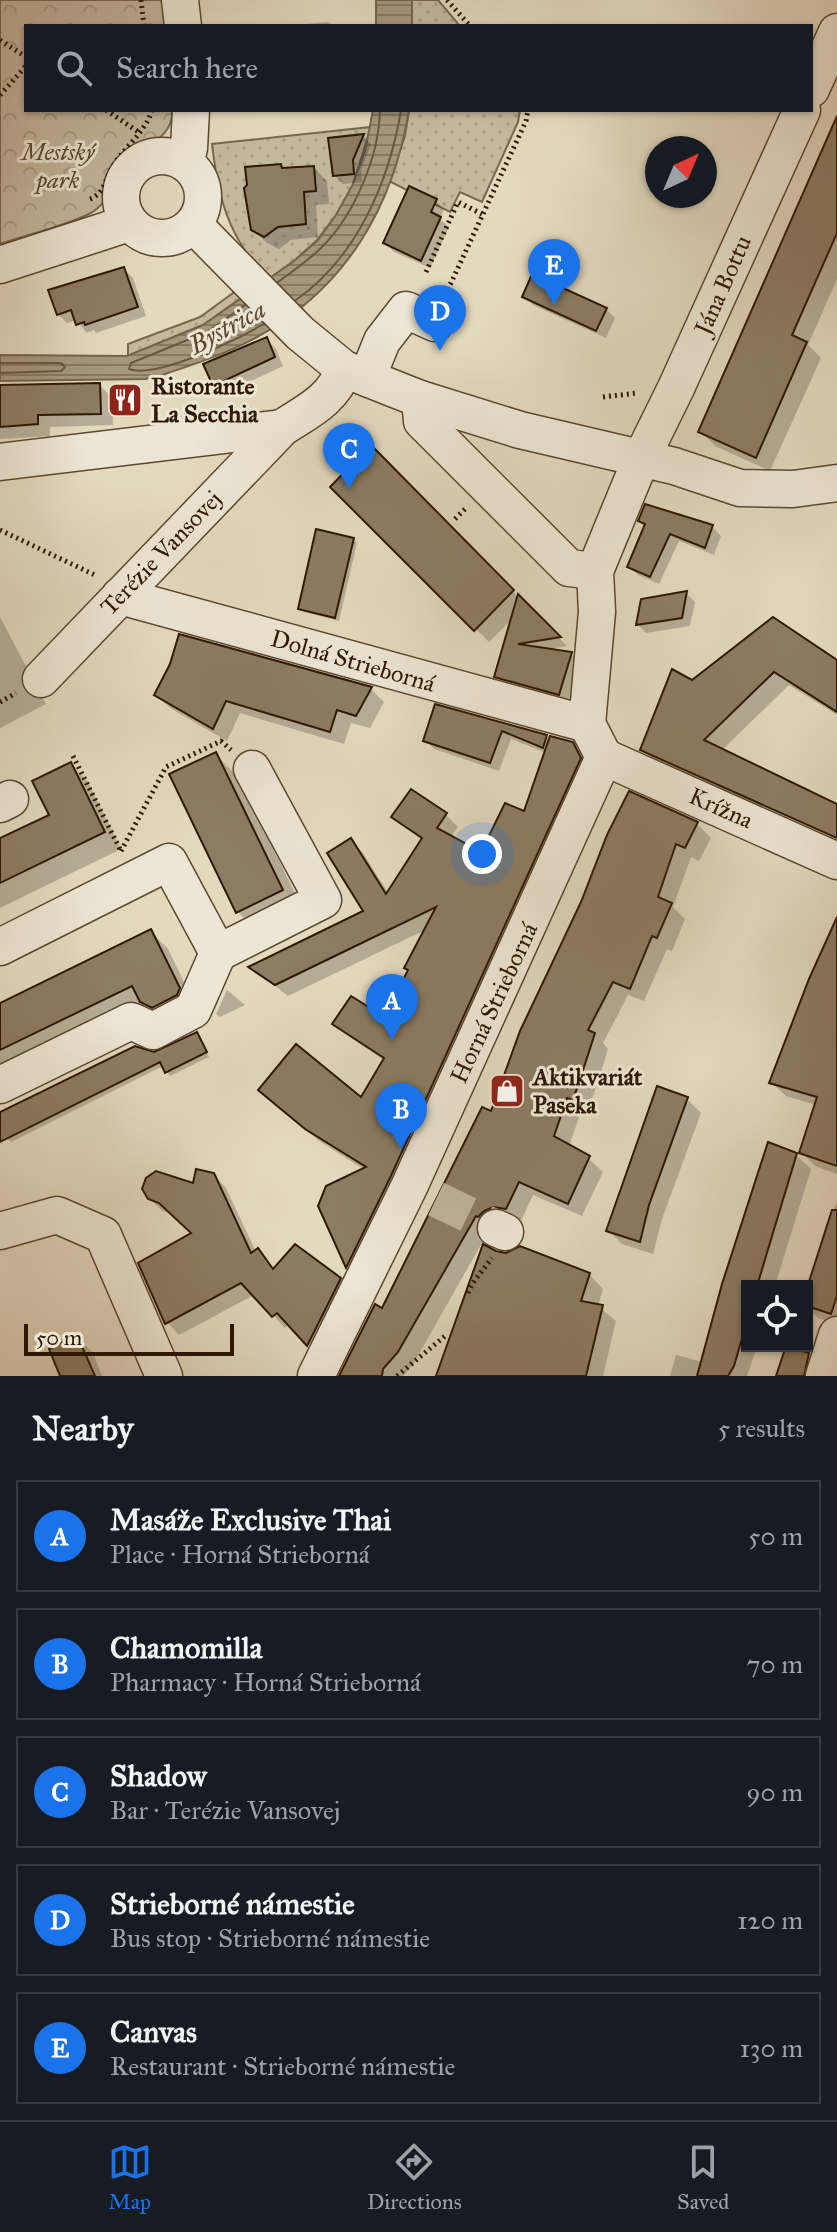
<!DOCTYPE html>
<html lang="en">
<head>
<meta charset="utf-8">
<style>
  body { margin:0; font-family:"IM FELL Great Primer",serif; background:#242831; color:#f1f3f6 }
  .controls { position:absolute; right:24px; bottom:24px; display:grid; overflow:hidden; border-radius:0px; box-shadow:0 2px 6px #0004 }
  .controls button { width:72px; height:72px; display:grid; place-items:center; padding:0; border:0; border-bottom:2px solid #363941; background:#171b24; color:#f1f3f6; font:40px sans-serif }
  .compass { position:absolute; left:645px; top:136px; width:72px; height:72px; border-radius:50%; background:#171b24; box-shadow:0 2px 6px #0004; rotate:44deg }
  .scale { position:absolute; left:24px; bottom:20px; width:210px; box-sizing:border-box; padding-left:8px; border:4px solid #2e1800; border-top:0; font-size:22px; line-height:28px; white-space:nowrap; color:#2e1800; -webkit-text-stroke:6px #ede6d5; paint-order:stroke }
  .you { position:absolute; left:482px; top:854px; width:28px; height:28px; margin:-20px; border:6px solid #fff; border-radius:50%; background:#1a73e8; box-shadow:0 0 0 12px #1a73e833 }
  .badge { display:grid; place-items:center; width:52px; height:52px; border-radius:50%; background:#1a73e8; color:#fff; font-size:26px; font-weight:700 }
  .pin { position:absolute; translate:-50% -66px; filter:drop-shadow(0 2px 4px #0008) }
  .pin::after { content:''; position:absolute; top:42px; width:28px; height:24px; background:inherit; clip-path:polygon(0 0,100% 0,50% 100%) }
  .list { margin:0; padding:0; list-style:none }
  h2 { display:flex; justify-content:space-between; align-items:center; height:104px; margin:0; padding:0 32px; font-size:34px }
  h2 small { font-size:26px; font-weight:400; color:#9ea1a6 }
  .list li { display:grid; grid-template-columns:52px 1fr auto; gap:24px; align-items:center; box-sizing:border-box; height:112px; margin:0 16px 16px; padding:0 16px; border:2px solid #363941; border-radius:0px }
  .list b { display:block; font-size:30px; white-space:nowrap }
  .list p { margin:0; font-size:26px; white-space:nowrap; color:#9ea1a6 }
  .list em { font-size:26px; font-style:normal; color:#9ea1a6 }
  .icon { flex:none; width:44px; height:44px; fill:none; stroke:currentColor; stroke-width:2; stroke-linecap:round; stroke-linejoin:round }
  .map { position:relative; flex:none; width:837px; height:1376px; overflow:hidden }
  .search { position:absolute; background:#171b24; box-shadow:0 2px 6px #0004; left:24px; right:24px; top:24px; height:88px; display:flex; align-items:center; gap:20px; box-sizing:border-box; padding:0 28px; border-radius:0px; color:#9ea1a6; font-size:30px }
  .sheet { height:744px; background:#171b24 }
  nav { display:flex; justify-content:space-around; align-items:center; box-sizing:border-box; height:112px; border-top:2px solid #363941; background:#171b24; font-size:22px; color:#9ea1a6 }
  nav a { display:grid; justify-items:center; gap:4px }
  nav .on { color:#1a73e8 }
  .map>svg:first-child { display:block }
  .grass { fill:url(#grass-dots); stroke:#796850; stroke-width:2 }
  .forest { fill:url(#forest-crowns); stroke:#796850; stroke-width:2 }
  .water { fill:url(#water-rules); stroke:#75644c; stroke-width:2 }
  .shadow { fill:#0003 }
  .lines { fill:none; stroke-linecap:round; stroke-linejoin:round }
  .shore { stroke:#6a583f; stroke-width:2 }
  .building { fill:#8c7c63; stroke:#2e1800; stroke-width:2 }
  .minor-tunnel { stroke:#bfb299; stroke-width:36; stroke-dasharray:36 18; stroke-linecap:butt }
  .minor-casing { stroke:#5b4830; stroke-width:39 }
  .path { stroke:#2e1800; stroke-width:5; stroke-dasharray:2 4; stroke-linecap:butt }
  .minor { stroke:#ede6d5; stroke-width:36 }
  .labels { text-anchor:middle; dominant-baseline:central; stroke-width:6; stroke-linejoin:round; paint-order:stroke }
  .park-label { font-size:24px; font-style:italic; fill:#5b4830; stroke:#ede6d5 }
  .street-label { font-size:24px; fill:#2e1800; stroke:#ede6d5 }
  .poi-label { font-size:24px; font-weight:bold; fill:#2e1800; stroke:#ede6d5; text-anchor:start }
  .water-label { font-size:26px; font-style:italic; fill:#5e4b32; stroke:#ede6d5 }
</style>
</head>
<body>
<div class="map">
<svg width="837" height="1376" viewBox="0 0 837 1376">
  <defs>
    <pattern id="grass-dots" width="8" height="8" patternUnits="userSpaceOnUse" patternTransform="scale(2)"><rect width="8" height="8" fill="#c4b89f"/><path d="M2 2h.1M6 6h.1" fill="none" stroke="#a99d87" stroke-width="1.8" stroke-linecap="round"/></pattern>
    <pattern id="forest-crowns" width="20" height="18" patternUnits="userSpaceOnUse" patternTransform="scale(2)"><rect width="20" height="18" fill="#c4b89f"/><path d="M2 6a3 3 0 1 1 6 0M12 15a3 3 0 1 1 6 0" fill="none" stroke="#a99d87"/></pattern>
    <pattern id="water-rules" width="6" height="5" patternUnits="userSpaceOnUse" patternTransform="scale(2)"><rect width="6" height="5" fill="#a5977e"/><path d="M0 2.5h6" fill="none" stroke="#877a65"/></pattern>
  </defs>
  <rect width="100%" height="100%" fill="#e3d9bf"/>
  <filter id="stains"><feTurbulence type="fractalNoise" baseFrequency=".0025" numOctaves="4"/><feColorMatrix values="0 0 0 0 .2 0 0 0 0 .09 0 0 0 0 .02 0 0 0 .5 -.17"/></filter>
  <radialGradient id="worn" r=".72"><stop offset=".6" stop-color="#630" stop-opacity="0"/><stop offset="1" stop-color="#630" stop-opacity=".3"/></radialGradient>
  <!-- grass -->
  <g class="grass">
    <path d="M411,0H438L460,26H411Z"/>
    <path d="M409,110H520L518,122L482,202L460,192L450,212L389,181L405,136Z"/>
    <path d="M371,127L352,187L336,215L317,240L294,261L203,325L128,356V344L200,317L262,272C227,234 218,195 212,144Z"/>
  </g>
  <!-- forest -->
  <path class="forest" d="M0,0H162L165,26H26V110H172C175,140 136,148 122,169C112,186 108,204 89,214C62,227 29,234 0,244Z"/>
  <!-- water -->
  <g class="water">
    <rect x="376" y="0" width="36" height="26"/>
    <path d="M373,110H409C393,208 345,289 257,337C226,354 192,365 159,376L145,379L0,381V355L127,356L203,325L294,261L318,240L336,215L352,186L365,151Z"/>
  </g>
  <!-- shadow -->
  <g class="shadow">
    <path d="M329,22L333,26H281Z"/>
    <path d="M837,122V279L808,345L821,358L770,471L715,446L701,432Z"/>
    <path d="M363,136L371,144L361,170L362,182L343,184L334,175Z"/>
    <path d="M280,166L284,170L314,168L327,181L329,204L316,205L318,237L291,240L279,249L267,243L253,229Z"/>
    <path d="M436,201L444,210L440,219L449,227L430,268L394,252L385,243Z"/>
    <path d="M124,269L133,278L146,316L96,333L94,330L87,333L76,320L67,323L58,314Z"/>
    <path d="M524,296L606,309L615,318L606,338L533,305Z"/>
    <path d="M267,340L276,349L283,366L224,394L215,385Z"/>
    <path d="M99,385L112,397L113,425L50,427V436L0,439V387Z"/>
    <path d="M371,448L567,646L546,650L571,654L580,663L568,702L505,685L496,676L514,617L489,642L333,487Z"/>
    <path d="M641,521L712,527L721,536L714,555L679,541L659,584L638,575L629,566L646,526Z"/>
    <path d="M353,539L357,543L339,621L304,612L300,608Z"/>
    <path d="M687,594L695,602L690,626L646,633L638,625L642,601Z"/>
    <path d="M0,617L46,704L0,728Z"/>
    <path d="M837,663V715L789,685L722,750L837,807V844L657,764L643,750L693,682Z"/>
    <path d="M371,689L384,702L370,728L351,723L344,744L240,713L227,741L170,708L157,695Z"/>
    <path d="M437,707L546,736L550,741L572,744L584,756L592,771L358,1278L347,1267L320,1206L365,1170L319,1141L272,1101L362,1100L385,1061L347,1035L335,1023L385,1020L410,971L427,929L288,996L252,968L366,912L351,841L363,853L389,894L423,841L394,817L446,815L458,827L450,838L482,855L525,813L546,753L511,739L499,771L434,749L426,740Z"/>
    <path d="M216,755L239,778L305,914L261,935L238,912Z"/>
    <path d="M71,764L88,782L121,849L0,908V840L51,816Z"/>
    <path d="M696,823L711,838L699,861L691,857L673,907L685,919L672,951L667,949L644,1001L628,995L603,1043L608,1049L599,1079L587,1113L581,1111L569,1147L588,1158L603,1172L582,1216L533,1195L520,1223L508,1221L490,1229L412,1366L403,1376H342L383,1311L492,1114L583,903Z"/>
    <path d="M837,915V1174L815,1166L801,1152L816,1105L786,1096L771,1082Z"/>
    <path d="M151,932L168,949L196,1007L160,1019L145,1004L4,1073L0,1069V1006Z"/>
    <path d="M227,990L245,1005L220,1017L216,1014Z"/>
    <path d="M196,1034L209,1057L170,1076L163,1066L11,1142L7,1138L0,1124V1114L154,1054Z"/>
    <path d="M687,1099L701,1113L662,1219L653,1254L622,1244L609,1231Z"/>
    <path d="M796,1155L811,1169L775,1286H747V1346H757L747,1376H670L676,1355L703,1362Z"/>
    <path d="M213,1175L226,1188L256,1252L258,1251L275,1270L340,1279L352,1291L320,1356L290,1324L285,1328L254,1295L179,1335L167,1322L194,1234L174,1215L162,1211L149,1198L194,1186Z"/>
    <path d="M837,1201V1324L818,1318L807,1307V1295Z"/>
    <path d="M496,1253L589,1274L603,1289L598,1306L616,1321L603,1376H438Z"/>
    <path d="M77,1337L93,1353L102,1376H62Z"/>
    <path d="M808,1355L822,1369L821,1376H778Z"/>
  </g>
  <g class="lines">
    <!-- shore -->
    <g class="shore">
      <path d="M278,282C293,271 309,260 322,247C355,214 379,156 380,110"/>
      <path d="M296,300C357,257 389,182 401,110"/>
      <path d="M245,305L207,332L131,363L129,369C154,379 239,340 263,324"/>
      <path d="M0,363H61L65,367L61,371L0,373"/>
    </g>
  </g>
  <!-- building -->
  <g class="building">
    <path d="M837,116V233L792,335L807,342L756,458L698,432Z"/>
    <path d="M364,134L353,160L354,174L333,176L328,138Z"/>
    <path d="M281,164L282,168L314,166L316,191L304,192L306,224L278,227L264,237L251,230L244,188L247,185L245,167Z"/>
    <path d="M409,186L437,199L431,212L441,217L421,261L383,243Z"/>
    <path d="M124,267L138,307L85,325L84,322L76,325L71,310L57,315L48,290Z"/>
    <path d="M532,274L607,308L596,331L522,297Z"/>
    <path d="M267,337L275,357L213,386L203,364Z"/>
    <path d="M100,383L101,414L38,415V424L0,427V385Z"/>
    <path d="M371,445L514,590L474,631L330,487Z"/>
    <path d="M645,504L713,525L705,548L670,534L650,577L627,567L645,524L638,521Z"/>
    <path d="M316,529L354,538L335,618L298,609Z"/>
    <path d="M687,591L682,618L636,625L641,599Z"/>
    <path d="M518,594L561,637L518,644L572,652L559,695L494,677Z"/>
    <path d="M773,617L837,660V712L774,672L704,740L837,804V838L640,750L672,669L692,680Z"/>
    <path d="M179,634L372,687L356,716L337,710L330,732L226,701L213,729L154,695L170,664Z"/>
    <path d="M435,704L547,735L543,748L502,731L490,763L423,741Z"/>
    <path d="M550,736L573,742L581,758L390,1178L346,1268L318,1206L326,1186L366,1167L305,1129L258,1090L296,1044L361,1097L384,1058L332,1024L351,996L385,1017L408,970L404,968L436,907L275,985L248,967L363,911L327,853L351,838L386,894L422,838L391,817L411,789L447,813L437,828L481,852L505,803L524,811Z"/>
    <path d="M216,752L283,890L236,913L169,774Z"/>
    <path d="M71,762L105,832L0,883V838L49,815L32,781Z"/>
    <path d="M629,791L698,822L685,848L676,844L658,897L672,903L657,938L652,936L630,989L613,982L588,1030L595,1033L585,1064L573,1100L567,1098L554,1136L590,1156L568,1204L519,1182L506,1209L493,1207L484,1211L478,1217L476,1216L398,1352L383,1369L382,1376H339L375,1304L382,1308L482,1107L491,1111L520,1031L581,902L607,835Z"/>
    <path d="M837,917V1166L799,1153L817,1097L769,1083L809,979Z"/>
    <path d="M151,929L180,988L177,995L152,1008L140,1002L132,986L0,1050V1003Z"/>
    <path d="M197,1032L207,1052L165,1073L160,1062L0,1142V1112L135,1046L154,1052Z"/>
    <path d="M657,1086L688,1097L649,1205L640,1242L606,1231Z"/>
    <path d="M768,1142L797,1153L757,1286H747V1321L734,1366L728,1376H697L722,1284Z"/>
    <path d="M196,1169L214,1173L251,1253L258,1248L273,1269L295,1244L341,1278L307,1346L277,1313L272,1317L241,1283L165,1324L138,1263L191,1233L159,1203L148,1199L142,1189L146,1178L156,1171L193,1183Z"/>
    <path d="M832,1210H837V1296L831,1314L807,1306V1288Z"/>
    <path d="M483,1244L496,1251L506,1253L520,1246L590,1273L581,1301L603,1305L586,1376H436Z"/>
    <path d="M77,1335L95,1376H60L49,1349Z"/>
    <path d="M786,1346L809,1353L804,1376H776Z"/>
  </g>
  <g class="lines">
    <!-- minor-tunnel -->
    <path class="minor-tunnel" d="M436,1199L496,1228"/>
    <!-- minor casing -->
    <g class="minor-casing">
      <g id="minor">
        <path d="M180,0L183,26"/>
        <path d="M811,89L837,32"/>
        <circle cx="162" cy="197" r="41"/>
        <path d="M185,163L189,148L191,110"/>
        <path d="M193,224L300,333L344,369L420,399L520,430L674,466L740,488L793,489L837,483"/>
        <path d="M0,265L129,223"/>
        <path d="M367,378L382,341L406,310L435,323"/>
        <path d="M420,399L422,421L569,568L595,571"/>
        <path d="M0,462L282,428"/>
        <path d="M120,596L587,724"/>
        <path d="M41,679L282,428C308,411 333,400 344,369"/>
        <path d="M604,757L587,724L597,612L595,571L641,459L676,388L802,110"/>
        <path d="M604,757L837,861"/>
        <path d="M0,804L10,799"/>
        <path d="M0,947L169,862L218,953L323,900L252,769"/>
        <path d="M0,1085L131,1021L153,1031L193,1010L218,953"/>
        <path d="M496,1228L505,1232"/>
        <path d="M0,1231L57,1215L103,1235L164,1376"/>
        <path d="M316,1376L409,1187L604,757"/>
        <path d="M824,1376L837,1335"/>
      </g>
    </g>
    <!-- path -->
    <g class="path">
      <path d="M141,0L144,26"/>
      <path d="M447,0L470,26"/>
      <path d="M0,40L26,57"/>
      <path d="M0,95L26,66"/>
      <path d="M106,110L140,133"/>
      <path d="M90,199C102,194 104,185 109,174C119,150 145,135 152,110"/>
      <path d="M426,272L458,202L482,214"/>
      <path d="M443,294L451,283L526,121L528,110"/>
      <path d="M603,397L637,393"/>
      <path d="M455,519L466,508"/>
      <path d="M0,530L97,576"/>
      <path d="M0,702L16,693"/>
      <path d="M73,756L121,851"/>
      <path d="M121,851L166,767L221,741L231,750"/>
      <path d="M468,1293L472,1284L492,1258"/>
      <path d="M397,1376L445,1336"/>
    </g>
    <!-- minor -->
    <use href="#minor" class="minor"/>
  </g>
  <!-- icons -->
  <defs>
    <g id="restaurant-square" transform="scale(1.8)"><rect x="-9" y="-9" width="18" height="18" rx="4" fill="#8f2418" stroke="#ede6d5"/><path d="M-5-6h1v4h1v-4h1v4h1v-4h1v5L-1.5 .5V6h-2V.5L-5-1ZM5-6V6H3V1.5H1.5Q1.5-4 5-6Z" fill="#fff"/></g>
    <g id="shop-square" transform="scale(1.8)"><rect x="-9" y="-9" width="18" height="18" rx="4" fill="#8f2418" stroke="#ede6d5"/><path d="M-5-2.5h2.3a2.7 3.5 0 0 1 5.4 0H5L5.5 6h-11ZM-1.5-2.5h3a1.5 2.3 0 0 0-3 0Z" fill="#fff"/></g>
  </defs>
  <g fill-rule="evenodd">
    <use href="#restaurant-square" x="125" y="400"/>
    <use href="#shop-square" x="507" y="1091"/>
  </g>
  <g class="labels">
    <!-- park labels -->
    <g class="park-label">
      <text x="58" y="152">Mestský<tspan x="58" dy="28">park</tspan></text>
    </g>
    <!-- street labels -->
    <g class="street-label">
      <text transform="translate(723 285) rotate(-66)">Jána Bottu</text>
      <text transform="translate(161 553) rotate(-46)">Terézie Vansovej</text>
      <text transform="translate(353 661) rotate(16)">Dolná Strieborná</text>
      <text transform="translate(721 808) rotate(24)">Krížna</text>
      <text transform="translate(494 1003) rotate(-65)">Horná Strieborná</text>
    </g>
    <!-- poi labels -->
    <g class="poi-label">
      <text x="151" y="386">Ristorante<tspan x="151" dy="28">La Secchia</tspan></text>
      <text x="533" y="1077">Aktikvariát<tspan x="533" dy="28">Paseka</tspan></text>
    </g>
    <!-- water labels -->
    <g class="water-label">
      <text transform="translate(227 327) rotate(-29)">Bystrica</text>
    </g>
  </g>
  <rect width="100%" height="100%" filter="url(#stains)"/>
  <rect width="100%" height="100%" fill="url(#worn)"/>
</svg>
<div class="controls">
<button><svg class="icon" aria-label="locate" viewBox="0 0 24 24"><circle cx="12" cy="12" r="6"/><path d="M12 2v4M12 18v4M2 12h4M18 12h4"/></svg></button>
</div>
<svg class="compass" viewBox="-18 -18 36 36"><path d="M0-13l5 13h-10z" fill="#e53935"/><path d="M0 13l5-13h-10z" fill="#9ea1a6"/></svg>
<div class="scale">50 m</div>
<div class="you"></div>
<div class="pin badge" style="left:392px;top:1040px">A</div>
<div class="pin badge" style="left:401px;top:1149px">B</div>
<div class="pin badge" style="left:349px;top:489px">C</div>
<div class="pin badge" style="left:440px;top:351px">D</div>
<div class="pin badge" style="left:554px;top:305px">E</div>
<div class="search"><svg class="icon" aria-label="search" viewBox="0 0 24 24"><circle cx="10" cy="10" r="6"/><path d="M15 15l6 6"/></svg>Search here</div>
</div>
<section class="sheet">
<h2>Nearby<small>5 results</small></h2>
<ul class="list">
<li><span class="badge">A</span><div><b>Masáže Exclusive Thai</b><p>Place · Horná Strieborná</p></div><em>50 m</em></li>
<li><span class="badge">B</span><div><b>Chamomilla</b><p>Pharmacy · Horná Strieborná</p></div><em>70 m</em></li>
<li><span class="badge">C</span><div><b>Shadow</b><p>Bar · Terézie Vansovej</p></div><em>90 m</em></li>
<li><span class="badge">D</span><div><b>Strieborné námestie</b><p>Bus stop · Strieborné námestie</p></div><em>120 m</em></li>
<li><span class="badge">E</span><div><b>Canvas</b><p>Restaurant · Strieborné námestie</p></div><em>130 m</em></li>
</ul>
</section>
<nav>
<a class="on"><svg class="icon" aria-label="map" viewBox="0 0 24 24"><path d="M3 6l6-2 6 2 6-2v14l-6 2-6-2-6 2zM9 4v14M15 6v14"/></svg>Map</a>
<a><svg class="icon" aria-label="directions" viewBox="0 0 24 24"><path d="M12 3l9 9-9 9-9-9zM9 14v-3h6M13 9l2 2-2 2"/></svg>Directions</a>
<a><svg class="icon" aria-label="saved" viewBox="0 0 24 24"><path d="M7 4h10v16l-5-4-5 4z"/></svg>Saved</a>
</nav>
</body>
</html>
